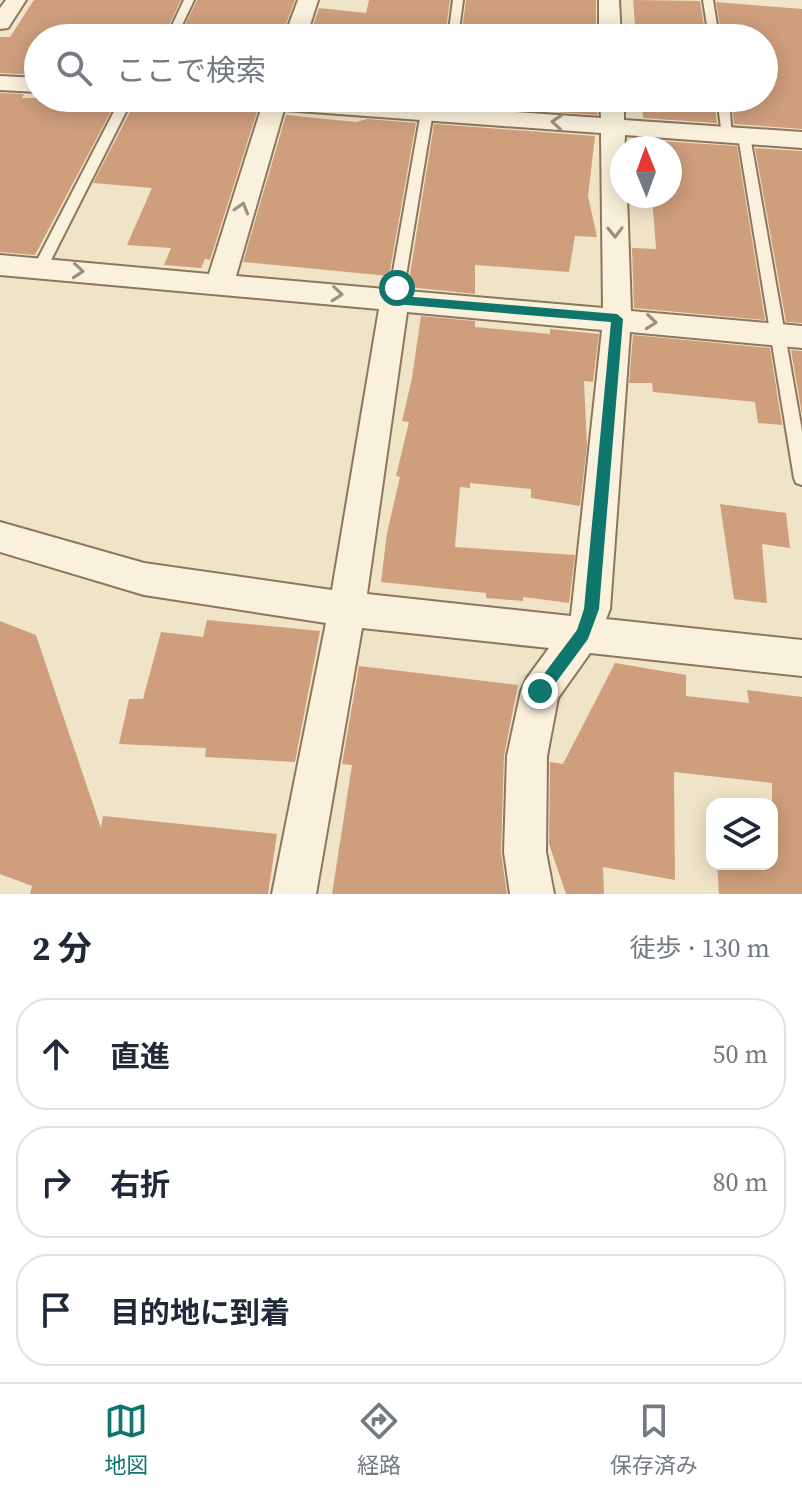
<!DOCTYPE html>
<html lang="ja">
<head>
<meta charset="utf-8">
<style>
  body { margin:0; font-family:"Source Serif 4","Noto Sans JP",serif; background:#f6f6f7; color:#1f2937 }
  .controls { position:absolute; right:24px; bottom:24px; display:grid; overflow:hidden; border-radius:16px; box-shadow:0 4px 20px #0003 }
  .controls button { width:72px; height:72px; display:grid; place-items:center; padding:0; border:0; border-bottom:2px solid #e0e1e3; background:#fff; color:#1f2937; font:40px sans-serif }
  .compass { position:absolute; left:610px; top:136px; width:72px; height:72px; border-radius:50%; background:#fff; box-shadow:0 4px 20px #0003; rotate:359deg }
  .stop { position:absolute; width:24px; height:24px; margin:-18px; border:6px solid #0f766e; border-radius:50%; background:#fff }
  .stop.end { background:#0f766e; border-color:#fff; box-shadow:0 2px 8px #0008 }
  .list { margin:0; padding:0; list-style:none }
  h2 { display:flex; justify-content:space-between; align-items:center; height:104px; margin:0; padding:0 32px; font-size:34px }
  h2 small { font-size:26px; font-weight:400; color:#747a83 }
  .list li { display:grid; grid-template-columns:52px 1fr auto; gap:24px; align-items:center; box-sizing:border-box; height:112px; margin:0 16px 16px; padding:0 16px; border:2px solid #e0e1e3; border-radius:32px }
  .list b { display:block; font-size:30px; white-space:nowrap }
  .list em { font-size:26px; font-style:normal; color:#747a83 }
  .icon { flex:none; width:44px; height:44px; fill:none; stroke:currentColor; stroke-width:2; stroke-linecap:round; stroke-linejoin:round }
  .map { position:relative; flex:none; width:802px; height:894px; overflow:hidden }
  .search { position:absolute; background:#fff; box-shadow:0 4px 20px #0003; left:24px; right:24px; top:24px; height:88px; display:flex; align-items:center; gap:20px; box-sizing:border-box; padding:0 28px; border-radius:44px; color:#747a83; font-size:30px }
  .sheet { height:488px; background:#fff }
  nav { display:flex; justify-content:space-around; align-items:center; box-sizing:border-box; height:112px; border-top:2px solid #e0e1e3; background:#fff; font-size:22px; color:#747a83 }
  nav a { display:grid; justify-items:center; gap:4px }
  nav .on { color:#0f766e }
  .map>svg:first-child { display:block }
  .building { fill:#cf9f7d }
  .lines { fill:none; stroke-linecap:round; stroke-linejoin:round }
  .service-casing { stroke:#8d765c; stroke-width:4 }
  .minor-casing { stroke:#8d765c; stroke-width:4 }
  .service { fill:#faf1dc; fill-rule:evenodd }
  .minor { fill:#faf1dc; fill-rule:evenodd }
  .oneway { stroke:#9c907e }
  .route { fill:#0f766e }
</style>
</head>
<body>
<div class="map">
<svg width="802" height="894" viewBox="0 0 802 894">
  <rect width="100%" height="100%" fill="#f0e4c8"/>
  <!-- building -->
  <g class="building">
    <path d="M34,0H181L167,29L93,25L85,38H38V67L34,75L0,73V37H10Z"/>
    <path d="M197,0H295L281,38H187L191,30L183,29Z"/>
    <path d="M369,0H450L445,38H309L319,8L366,13Z"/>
    <path d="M466,0H596V38H461Z"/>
    <path d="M633,0L700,1L706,38H636Z"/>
    <path d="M716,2L802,9V129L734,124L732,98H764V38H722Z"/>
    <path d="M0,93L24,94L22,98H118L35,255L0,252Z"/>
    <path d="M453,98H594L598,115L452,105Z"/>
    <path d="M666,98H714L717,123L643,118L642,102L667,103Z"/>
    <path d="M135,102L257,112L210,260L205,259L201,268L164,265L171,248L127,245L152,188L93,183Z"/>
    <path d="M286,115L356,122L367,119L416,123L389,276L243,262Z"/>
    <path d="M434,124L595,136L588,196L597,237L575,236L569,272L475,265V294L408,287Z"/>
    <path d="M645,140L737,146L765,320L634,308L632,248L656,249L652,196H670V148H646Z"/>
    <path d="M755,148L802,151V323L786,322Z"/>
    <path d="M421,316L475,321V327L550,334V329L599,334L593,382L584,381L587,445L580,506L531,498V489L470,483V488L460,487L455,547L575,555L569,603L523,597V601L486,598V593L381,582L387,533L400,477L396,476L409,422L402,421L412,378Z"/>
    <path d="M633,335L770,348L782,425L758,423L755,402L653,392L652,383H629Z"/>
    <path d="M791,350L802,351V414Z"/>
    <path d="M720,504L786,513L790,548L762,544L767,603L734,599Z"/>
    <path d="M207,620L320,631L295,762L205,757L206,748L119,744L129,699H143L161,632L203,637Z"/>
    <path d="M0,621L36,635L101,828L103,816L277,834L268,894H30L32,886L0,874Z"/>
    <path d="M615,663L686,675V696L749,703L747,690L802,697V894H719L717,864H772V783L674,772L675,880L603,867L604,894H566L549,844L550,762L563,764Z"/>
    <path d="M359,666L518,685L504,756L501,852L507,894H332L352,765L342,764Z"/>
  </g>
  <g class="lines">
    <!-- service casing -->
    <g class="service-casing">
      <g id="service">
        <path d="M184,0H194L176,38H166Z"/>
        <path d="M453,0H463L458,38H448Z"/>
        <path d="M703,0H713L719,38H709Z"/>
        <path d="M121,98H133L47,268L40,273L35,271L33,268Z"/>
        <path d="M438,98H450L446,116L442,117L436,113Z"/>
        <path d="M717,98H729L732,138L728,139L722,135Z"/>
        <path d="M427,108L433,112L402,300L395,305L388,300L421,112Z"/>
        <path d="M744,132L750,136L802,431V485L796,483L794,478L738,136Z"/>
      </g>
    </g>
    <!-- minor casing -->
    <g class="minor-casing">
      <g id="minor">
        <path d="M6,0H26L8,28L0,29V8Z"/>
        <path d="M298,0H318L306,38H284Z"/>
        <path d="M599,0H619L621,38H599Z"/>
        <path d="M0,76L38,78V92L0,90Z"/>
        <path d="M200,98H311L601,118L600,98H624V120L802,132V148L625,135L622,196H627L631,311L802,326V348L630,332L610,609L606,619L802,640V676L590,653L558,698L547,756L546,852L554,894H510L504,852L507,756L521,691L527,678L549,648L362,628L316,894H272L326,623L144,595L0,552V522L144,563L332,590L379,309L0,275V255L209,274L261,109L204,103ZM284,110L601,133L603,308L236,276ZM407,312L602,330L571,616L367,594Z"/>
      </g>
    </g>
    <!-- service -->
    <use href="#service" class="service"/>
    <!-- minor -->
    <use href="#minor" class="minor"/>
  </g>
  <!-- one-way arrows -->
  <defs><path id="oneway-chevron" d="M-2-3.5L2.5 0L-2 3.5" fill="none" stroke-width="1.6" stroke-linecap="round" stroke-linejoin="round" transform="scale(2)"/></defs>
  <g class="oneway">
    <use href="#oneway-chevron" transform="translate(557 122) rotate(-176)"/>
    <use href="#oneway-chevron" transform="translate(242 208) rotate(-73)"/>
    <use href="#oneway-chevron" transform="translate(615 232) rotate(89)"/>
    <use href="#oneway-chevron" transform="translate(78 271) rotate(5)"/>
    <use href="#oneway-chevron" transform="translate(337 294) rotate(6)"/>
    <use href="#oneway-chevron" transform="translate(651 322) rotate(6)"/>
  </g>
  <!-- route -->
  <path class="route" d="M397,284L403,288L402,296L617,314L623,319L599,609L588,639L546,696L540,699L535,696V686L577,630L584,609L611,322L395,304L389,300L392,288Z"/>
</svg>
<div class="controls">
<button><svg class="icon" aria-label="layers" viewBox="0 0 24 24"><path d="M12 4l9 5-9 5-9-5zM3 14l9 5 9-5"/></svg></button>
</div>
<svg class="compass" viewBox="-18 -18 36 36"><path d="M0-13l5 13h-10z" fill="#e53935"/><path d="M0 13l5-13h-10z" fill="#747a83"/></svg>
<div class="stop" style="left:397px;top:288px"></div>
<div class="stop end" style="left:540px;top:691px"></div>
<div class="search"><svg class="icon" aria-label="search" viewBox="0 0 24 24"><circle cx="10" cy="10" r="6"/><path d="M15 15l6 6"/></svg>ここで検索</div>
</div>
<section class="sheet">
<h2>2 分<small>徒歩 · 130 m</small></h2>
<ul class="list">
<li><svg class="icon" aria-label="ahead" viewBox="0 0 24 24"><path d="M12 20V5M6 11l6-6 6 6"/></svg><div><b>直進</b></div><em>50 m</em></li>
<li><svg class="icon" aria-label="right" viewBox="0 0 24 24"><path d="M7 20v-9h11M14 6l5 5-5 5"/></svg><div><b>右折</b></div><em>80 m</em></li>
<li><svg class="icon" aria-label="arrive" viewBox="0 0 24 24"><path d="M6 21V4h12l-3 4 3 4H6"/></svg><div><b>目的地に到着</b></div></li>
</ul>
</section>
<nav>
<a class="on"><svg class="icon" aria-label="map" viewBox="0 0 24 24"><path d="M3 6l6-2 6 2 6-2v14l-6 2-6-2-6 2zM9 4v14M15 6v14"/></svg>地図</a>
<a><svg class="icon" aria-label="directions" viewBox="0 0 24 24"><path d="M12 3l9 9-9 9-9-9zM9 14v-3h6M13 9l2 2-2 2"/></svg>経路</a>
<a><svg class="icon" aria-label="saved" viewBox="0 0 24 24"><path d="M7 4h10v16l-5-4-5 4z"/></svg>保存済み</a>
</nav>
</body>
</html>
